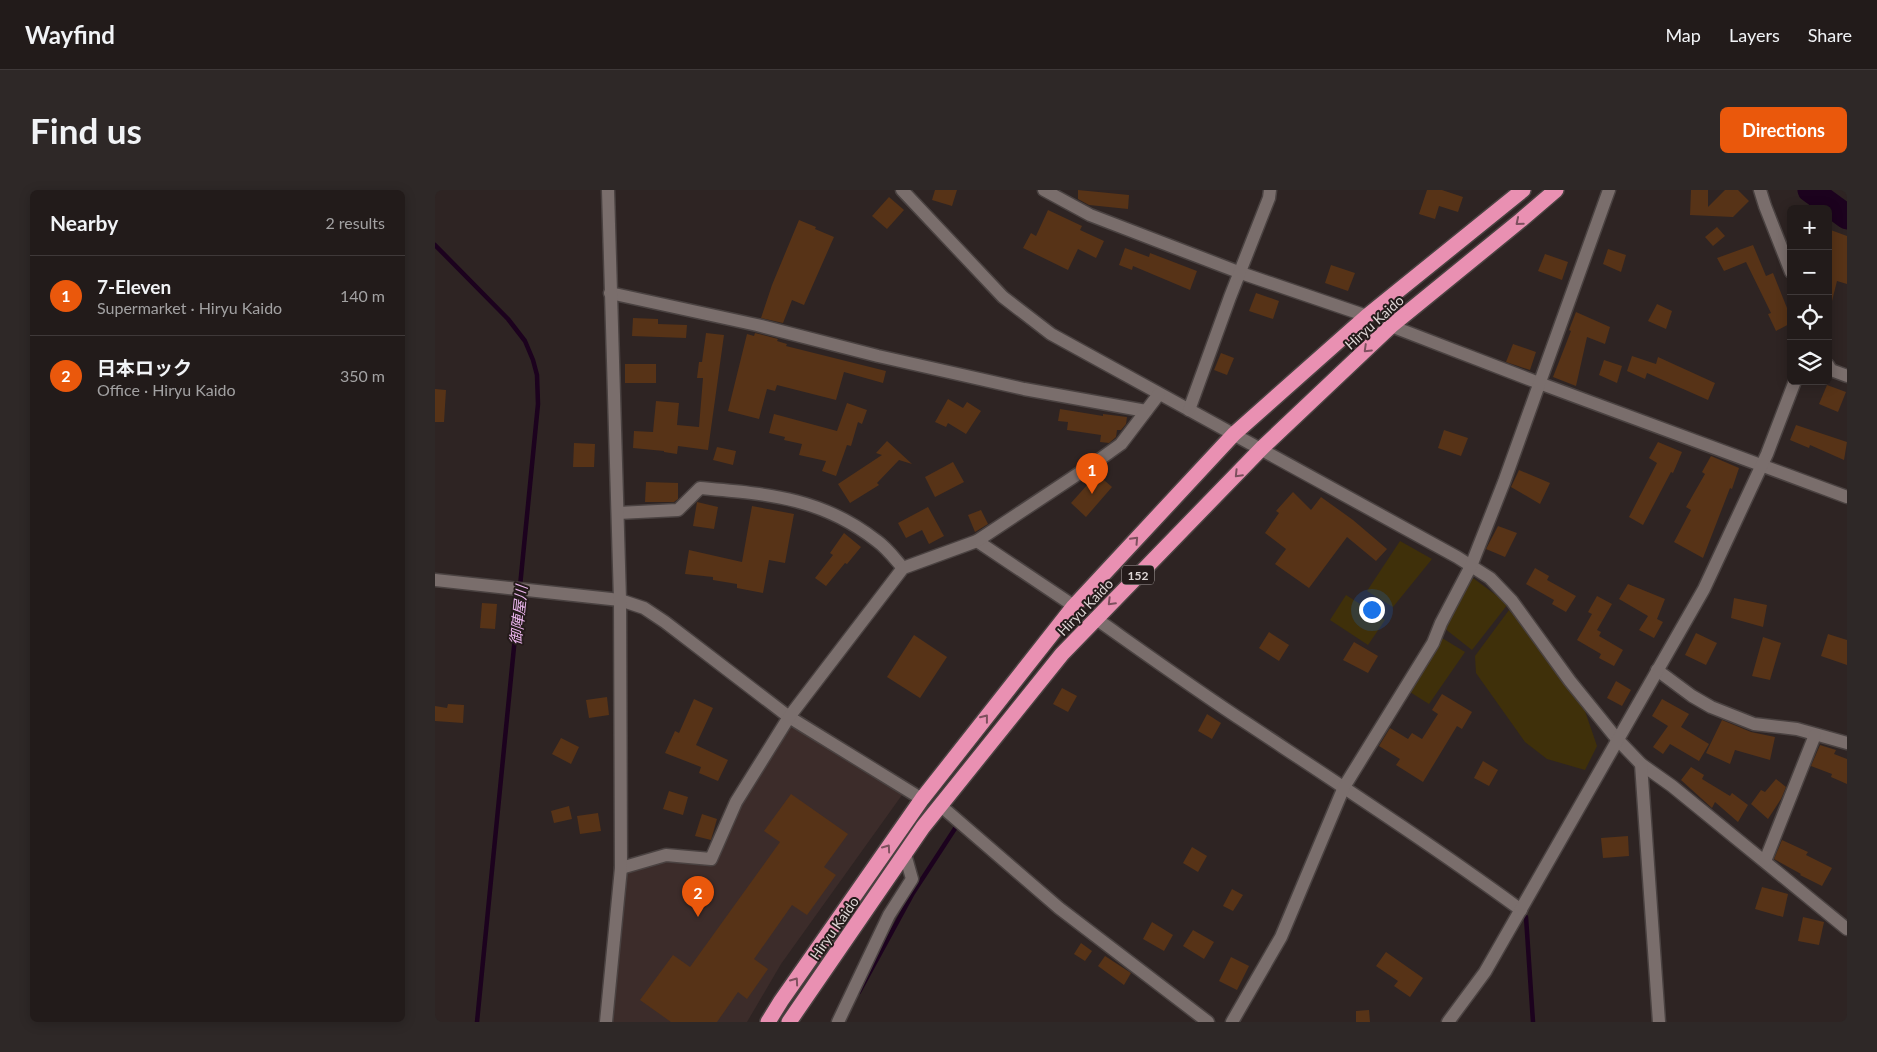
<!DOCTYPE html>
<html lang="en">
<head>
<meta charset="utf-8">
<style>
  body { margin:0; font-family:Lato,"Noto Sans JP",sans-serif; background:#2e2827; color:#f1f3f6 }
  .controls { position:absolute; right:15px; top:15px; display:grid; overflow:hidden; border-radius:8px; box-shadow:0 2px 12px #0003 }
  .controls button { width:45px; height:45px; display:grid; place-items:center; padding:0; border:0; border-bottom:1px solid #3f3939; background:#221b1a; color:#f1f3f6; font:25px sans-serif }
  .you { position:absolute; left:936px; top:419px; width:18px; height:18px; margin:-12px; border:4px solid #fff; border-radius:50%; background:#1a73e8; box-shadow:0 0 0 8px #1a73e833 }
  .badge { display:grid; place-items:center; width:32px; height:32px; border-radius:50%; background:#ea580c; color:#fff; font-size:16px; font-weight:700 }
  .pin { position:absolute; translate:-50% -41px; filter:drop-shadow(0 1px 2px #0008) }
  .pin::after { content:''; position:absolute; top:26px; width:18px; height:15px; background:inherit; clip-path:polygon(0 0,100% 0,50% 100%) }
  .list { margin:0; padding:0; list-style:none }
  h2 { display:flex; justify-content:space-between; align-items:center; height:65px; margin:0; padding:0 20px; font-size:21px }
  h2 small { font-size:16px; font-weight:400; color:#a2a1a2 }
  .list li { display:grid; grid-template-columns:32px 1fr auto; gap:15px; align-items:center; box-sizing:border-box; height:80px; padding:0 20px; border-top:1px solid #3f3939 }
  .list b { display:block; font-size:19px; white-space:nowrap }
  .list p { margin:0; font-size:16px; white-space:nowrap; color:#a2a1a2 }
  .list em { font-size:16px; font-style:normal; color:#a2a1a2 }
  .icon { flex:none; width:28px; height:28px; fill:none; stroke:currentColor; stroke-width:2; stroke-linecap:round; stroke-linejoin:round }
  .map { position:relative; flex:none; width:1412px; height:832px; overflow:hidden; border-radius:8px }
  header { display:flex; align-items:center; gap:30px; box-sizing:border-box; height:70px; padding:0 25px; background:#221b1a; border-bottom:1px solid #3f3939 }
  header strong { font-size:24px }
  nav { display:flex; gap:28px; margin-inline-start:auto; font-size:18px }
  .intro { display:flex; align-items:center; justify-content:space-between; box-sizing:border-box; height:120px; padding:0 30px }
  h1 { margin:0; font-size:35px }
  .button { padding:12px 22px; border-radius:8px; background:#ea580c; color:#fff; font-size:18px; font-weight:700 }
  main { display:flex; gap:30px; padding:0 30px }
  aside { flex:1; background:#221b1a; border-radius:8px; box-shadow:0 2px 12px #0003 }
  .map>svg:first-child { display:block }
  .built { fill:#3c2c2a }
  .green { fill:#3f300a }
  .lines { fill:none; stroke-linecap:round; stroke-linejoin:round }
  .stream { stroke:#1c021e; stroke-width:4.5 }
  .river { stroke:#1c021e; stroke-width:25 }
  .building { fill:#573317 }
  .street-casing { stroke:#4a4241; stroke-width:15 }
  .highway-casing { stroke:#4a4241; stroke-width:18 }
  .street { stroke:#7a6e6c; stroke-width:12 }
  .highway { stroke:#e990b2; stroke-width:15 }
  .oneway { stroke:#7d505e }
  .labels { text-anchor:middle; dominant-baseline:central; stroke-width:4; stroke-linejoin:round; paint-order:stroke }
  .shield { fill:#241b1a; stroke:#a69f9e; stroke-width:1 }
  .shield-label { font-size:12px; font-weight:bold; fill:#ded7d6 }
  .street-label { font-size:14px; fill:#ded7d6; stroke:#241b1a }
  .water-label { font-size:15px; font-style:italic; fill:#eab4ec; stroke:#241b1a }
</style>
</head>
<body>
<header>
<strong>Wayfind</strong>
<nav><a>Map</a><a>Layers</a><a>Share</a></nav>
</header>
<div class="intro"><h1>Find us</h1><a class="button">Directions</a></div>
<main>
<aside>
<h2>Nearby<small>2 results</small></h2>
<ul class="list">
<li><span class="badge">1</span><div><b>7-Eleven</b><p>Supermarket · Hiryu Kaido</p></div><em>140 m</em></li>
<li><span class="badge">2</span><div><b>日本ロック</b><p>Office · Hiryu Kaido</p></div><em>350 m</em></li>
</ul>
</aside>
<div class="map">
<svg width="1412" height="832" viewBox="0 0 1412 832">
  <rect width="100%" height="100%" fill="#2e2423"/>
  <!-- built -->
  <path class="built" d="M355,533L467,605L346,774L312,832H177L191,684L232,671L281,675L305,613Z"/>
  <!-- green -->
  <g class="green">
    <path d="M965,351L997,369L958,417L932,401Z"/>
    <path d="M1038,388L1073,414L1037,460L1009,438Z"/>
    <path d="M911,405L950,430L933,455L895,430Z"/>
    <path d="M1074,420L1099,450L1129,494L1150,521L1162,556L1150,580L1112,569L1090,552L1041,483L1040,466Z"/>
    <path d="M1007,448L1030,462L994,514L975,502Z"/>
  </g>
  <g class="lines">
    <!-- stream -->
    <g class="stream">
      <path d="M0,55L73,129L90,151L98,170L102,185L103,214L42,832"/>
      <path d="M1091,727L1098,832"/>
      <path d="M424,802L478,703L521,637"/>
    </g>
    <!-- river -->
    <path class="river" d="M1375,0L1412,27"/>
  </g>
  <!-- building -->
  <g class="building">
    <path d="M500,0H522L517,16L497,10Z"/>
    <path d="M643,0L694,5L693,19L654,15L643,9Z"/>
    <path d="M992,0H1007L1028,7L1023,22L1004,16L1000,29L984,24Z"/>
    <path d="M1256,0H1273V17L1290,0H1303L1314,11L1298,27L1255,25Z"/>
    <path d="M454,7L469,20L452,39L437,26Z"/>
    <path d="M613,20L647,36L645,40L669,51L661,68L643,59L633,80L588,58L596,43L601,46Z"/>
    <path d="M364,30L381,37L380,39L399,47L369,115L357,110L348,133L326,128L337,95Z"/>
    <path d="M1282,37L1290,46L1278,56L1270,47Z"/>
    <path d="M1393,39L1412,46V94L1402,91L1397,111H1393Z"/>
    <path d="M1318,55L1331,86L1338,83L1356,128V133L1341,141L1333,124L1336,123L1311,72L1289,81L1282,68Z"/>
    <path d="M690,58L714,67L715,63L762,81L755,100L698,76L697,80L684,75Z"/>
    <path d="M1173,59L1191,65L1186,82L1168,74Z"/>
    <path d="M1110,64L1133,72L1127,90L1103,81Z"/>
    <path d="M896,75L920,83L913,101L890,93Z"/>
    <path d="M821,103L844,111L838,129L814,121Z"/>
    <path d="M1222,114L1237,121L1231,139L1213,131Z"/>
    <path d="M1141,122L1175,137L1170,154L1152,147L1141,196L1118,187L1136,141L1134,140Z"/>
    <path d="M198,128L223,129V134L252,135L251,148L197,146Z"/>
    <path d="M271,143L289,145L273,260L243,256L242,264L229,262V261L198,258L199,241L218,242L221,211L244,213L242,235L264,237L268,188H262L264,172H267Z"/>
    <path d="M320,143L343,149L342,151L352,154L351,156L451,181L448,193L409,182L401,210L342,195L340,201L332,199L324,229L293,221L312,144L319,146Z"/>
    <path d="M1078,154L1101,162L1095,180L1071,172Z"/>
    <path d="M786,163L799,168L792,185L779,180Z"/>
    <path d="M1197,166L1221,174L1223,167L1280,193L1273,210L1212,183L1210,189L1192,181Z"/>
    <path d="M1169,170L1187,176L1182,193L1164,185Z"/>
    <rect x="190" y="174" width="31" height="19"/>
    <path d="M1392,195L1411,202L1403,222L1384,214Z"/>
    <path d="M0,199L11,200L9,232H0Z"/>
    <path d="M513,209L528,218L532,212L546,221L531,244L513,233L511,237L500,232Z"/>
    <path d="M412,213L432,220L427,234L423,232L416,256L412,255L401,286L387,281L391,271L364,265L367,254L349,250L350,247L334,243L339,224L402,241Z"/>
    <path d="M625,219L668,226V224L692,227L691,234L686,240H682L681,247L674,253L665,252L666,245L632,240L633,232L623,231Z"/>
    <path d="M1361,235L1412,252L1409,270L1375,255L1374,258L1355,250Z"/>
    <path d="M1009,240L1033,248L1026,266L1003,258Z"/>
    <path d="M452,251L477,274L464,270L442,293L444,295L415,313L403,294L447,265L441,263Z"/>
    <path d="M1223,252L1247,262L1238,283L1236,282L1208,335L1194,327L1222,273L1214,268Z"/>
    <path d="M139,253L160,254L159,277H138Z"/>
    <path d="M282,257L301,261L298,275L278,270Z"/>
    <path d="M1276,266L1304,278L1297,299L1295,298L1268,368L1239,352L1256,320L1251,317L1270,284L1267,282Z"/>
    <path d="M518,272L529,292L500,307L490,287Z"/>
    <path d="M1084,280L1115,293L1105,314L1076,297Z"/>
    <path d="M662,284L677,297L651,327L636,313Z"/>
    <path d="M211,292L243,293V309L239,312H210Z"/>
    <path d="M858,302L876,320L886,307L918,330L952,359L941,371L912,347L874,398L840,374L851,359L830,343L844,323L841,321Z"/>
    <path d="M262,312L283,317L279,339L258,336Z"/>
    <path d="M317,316L359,324L350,373L334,370L328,403L302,398V394L278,390V387L250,384L254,360L307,372Z"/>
    <path d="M493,317L509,346L494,354L487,340L471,348L463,333Z"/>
    <path d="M546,320L553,334L540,342L533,325Z"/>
    <path d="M1063,336L1082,343L1070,367L1051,359Z"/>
    <path d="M409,343L426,357L412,374L410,373L391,396L380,388L398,365L395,363Z"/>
    <path d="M1100,378L1114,386L1112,390L1141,406L1131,422L1117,414L1119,410L1091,394Z"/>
    <path d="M1193,394L1230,409L1222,429L1228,432L1219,448L1204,440L1213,426L1184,409Z"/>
    <path d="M1162,406L1177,414L1162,440L1166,442L1164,446L1188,460L1179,476L1164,468L1166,464L1142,450L1157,424L1153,422Z"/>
    <path d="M1299,408L1332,415L1328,437L1296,428Z"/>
    <path d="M47,413L62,414L60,439L45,438Z"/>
    <path d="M834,442L854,455L844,471L824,458Z"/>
    <path d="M1261,443L1282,453L1271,475L1250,465Z"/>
    <path d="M1393,444L1412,450V475L1386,466Z"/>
    <path d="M479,445L512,467L485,508L452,487Z"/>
    <path d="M1328,447L1346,453L1335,490L1317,486Z"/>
    <path d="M919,452L943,466L933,483L908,470Z"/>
    <path d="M1181,491L1196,500L1187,516L1172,508Z"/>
    <path d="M627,498L642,506L633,522L618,514Z"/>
    <path d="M1007,504L1037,522L1027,539L1022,536L988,592L961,575L965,569L944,556L955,538L973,549L977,543L987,549L1003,524L997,520Z"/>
    <path d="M172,507L174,525L154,528L151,510Z"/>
    <path d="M259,509L278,518L261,555L293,570L283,591L264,583L266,577L230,563L240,541L244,543Z"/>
    <path d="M1227,509L1254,524L1246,537L1274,554L1264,571L1235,554L1228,564L1218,557L1233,536L1217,526Z"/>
    <path d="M13,514L29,515L28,533L0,531V516L12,518Z"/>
    <path d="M772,524L786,533L777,549L763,541Z"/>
    <path d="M1287,530L1316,542L1340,547L1335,570L1300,560L1295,574L1271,563Z"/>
    <path d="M126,548L144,557L136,574L117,564Z"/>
    <path d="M1385,555L1401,560L1399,564L1412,569V594L1396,587L1397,584L1376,576Z"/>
    <path d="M1048,571L1063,580L1054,596L1039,588Z"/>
    <path d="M1256,577L1269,585L1267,589L1295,606L1297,603L1313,615L1303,632L1280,612L1277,618L1246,590Z"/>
    <path d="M1341,589L1351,597L1346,609L1333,629L1316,614L1326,600L1330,602Z"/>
    <path d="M234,601L253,607L248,625L228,619Z"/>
    <path d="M356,604L413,644L389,677L401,685L372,725L357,715L319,769L333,779L312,809L303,802L282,832H236L205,810L238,765L255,777L345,652L329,641Z"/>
    <path d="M134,616L137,629L119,633L116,621Z"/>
    <path d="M163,623L166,641L145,644L142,626Z"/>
    <path d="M267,624L282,629L276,650L260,646Z"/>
    <path d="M1193,646L1194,666L1168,668L1166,648Z"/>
    <path d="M1347,650L1373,662L1371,665L1397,678L1387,696L1365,685L1366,684L1339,669Z"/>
    <path d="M757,657L772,666L763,682L748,673Z"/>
    <path d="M1327,697L1353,704L1348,727L1320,719Z"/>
    <path d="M797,699L808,705L798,721L788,716Z"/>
    <path d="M1368,727L1389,732L1384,755L1363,751Z"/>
    <path d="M717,732L738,745L729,761L708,749Z"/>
    <path d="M758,740L779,752L769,769L748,756Z"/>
    <path d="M646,753L657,761L650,771L639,764Z"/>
    <path d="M951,762L988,788L975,807L959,796L963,791L941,776Z"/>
    <path d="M670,766L696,783L689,795L663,776Z"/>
    <path d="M796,767L814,776L802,800L784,791Z"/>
    <path d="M934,820L935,832H921V821Z"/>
  </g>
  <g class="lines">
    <!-- street casing -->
    <g class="street-casing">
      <g id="street">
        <path d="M467,0L568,107L616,144L1022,367L1055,388L1077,411L1135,491L1182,549L1206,574L1237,596L1412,739"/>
        <path d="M609,0L655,25L806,83L932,126"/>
        <path d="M1325,0L1330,16L1356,82"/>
        <path d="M175,103L322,135L443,166L589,199L711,221"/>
        <path d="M956,136L1104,193L1412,307"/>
        <path d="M1393,175L1396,180L1412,186"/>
        <path d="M754,220L795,107L834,8L835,0"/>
        <path d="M183,323L243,320L265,298C332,304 386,307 442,351C452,358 460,369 468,378"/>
        <path d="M542,351L639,416"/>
        <path d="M0,390L185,410L209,418L230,432L354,527L487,609"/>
        <path d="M660,428C711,464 761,500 813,534C905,595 997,655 1086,720"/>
        <path d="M1222,480L1257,506L1276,517L1319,534L1362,539L1412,553"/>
        <path d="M1206,574L1224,832"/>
        <path d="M506,616L624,718L773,832"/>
        <path d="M1330,671L1380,545"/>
        <path d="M186,678L231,665L276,669L301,612L354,527L468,378L542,351L661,272L686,254L724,204"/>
        <path d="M171,832L186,678L185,410L173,0"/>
        <path d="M403,832L454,725L477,689L470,664"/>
        <path d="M797,832L846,747L909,597L998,453L1006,433L1036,376L1069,292L1174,0"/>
        <path d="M1013,832L1050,782L1269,399L1332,264L1360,191"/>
      </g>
    </g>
    <!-- highway casing -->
    <g class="highway-casing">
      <g id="highway">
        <path d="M333,832L346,811L487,609L639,416L799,244L932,126L1088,0"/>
        <path d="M354,832L488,637L627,464L827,258L956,136L1086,30L1121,0"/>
      </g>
    </g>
    <!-- street -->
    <use href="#street" class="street"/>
    <!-- highway -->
    <use href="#highway" class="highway"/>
  </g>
  <!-- one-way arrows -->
  <defs><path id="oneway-chevron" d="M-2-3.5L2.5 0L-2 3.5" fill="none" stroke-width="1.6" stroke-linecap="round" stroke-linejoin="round" transform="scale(1.25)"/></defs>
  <g class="oneway">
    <use href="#oneway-chevron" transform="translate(1084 32) rotate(140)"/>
    <use href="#oneway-chevron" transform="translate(932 159) rotate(136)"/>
    <use href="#oneway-chevron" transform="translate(803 284) rotate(134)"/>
    <use href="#oneway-chevron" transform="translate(700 350) rotate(-47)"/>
    <use href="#oneway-chevron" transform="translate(676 412) rotate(135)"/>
    <use href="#oneway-chevron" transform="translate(550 528) rotate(-52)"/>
    <use href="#oneway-chevron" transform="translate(452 658) rotate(-55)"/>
    <use href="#oneway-chevron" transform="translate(360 791) rotate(-55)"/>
  </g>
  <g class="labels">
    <!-- shield labels -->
    <rect class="shield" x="687" y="375.5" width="32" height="19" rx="4"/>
    <g class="shield-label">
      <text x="703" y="385">152</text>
    </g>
    <!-- street labels -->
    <g class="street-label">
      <text transform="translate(939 132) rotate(-42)">Hiryu Kaido</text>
      <text transform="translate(650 417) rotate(-46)">Hiryu Kaido</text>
      <text transform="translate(399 738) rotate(-55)">Hiryu Kaido</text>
    </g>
    <!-- water labels -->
    <g class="water-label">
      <text transform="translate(83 425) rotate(-84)">御陣屋川</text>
    </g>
  </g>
</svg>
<div class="controls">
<button>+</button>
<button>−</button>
<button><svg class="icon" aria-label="locate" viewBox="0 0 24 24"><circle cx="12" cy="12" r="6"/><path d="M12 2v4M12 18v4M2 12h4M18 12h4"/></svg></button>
<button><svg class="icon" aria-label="layers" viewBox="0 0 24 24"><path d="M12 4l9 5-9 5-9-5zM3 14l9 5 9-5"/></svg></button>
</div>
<div class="you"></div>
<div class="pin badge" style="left:657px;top:304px">1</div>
<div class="pin badge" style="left:263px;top:727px">2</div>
</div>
</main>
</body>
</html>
